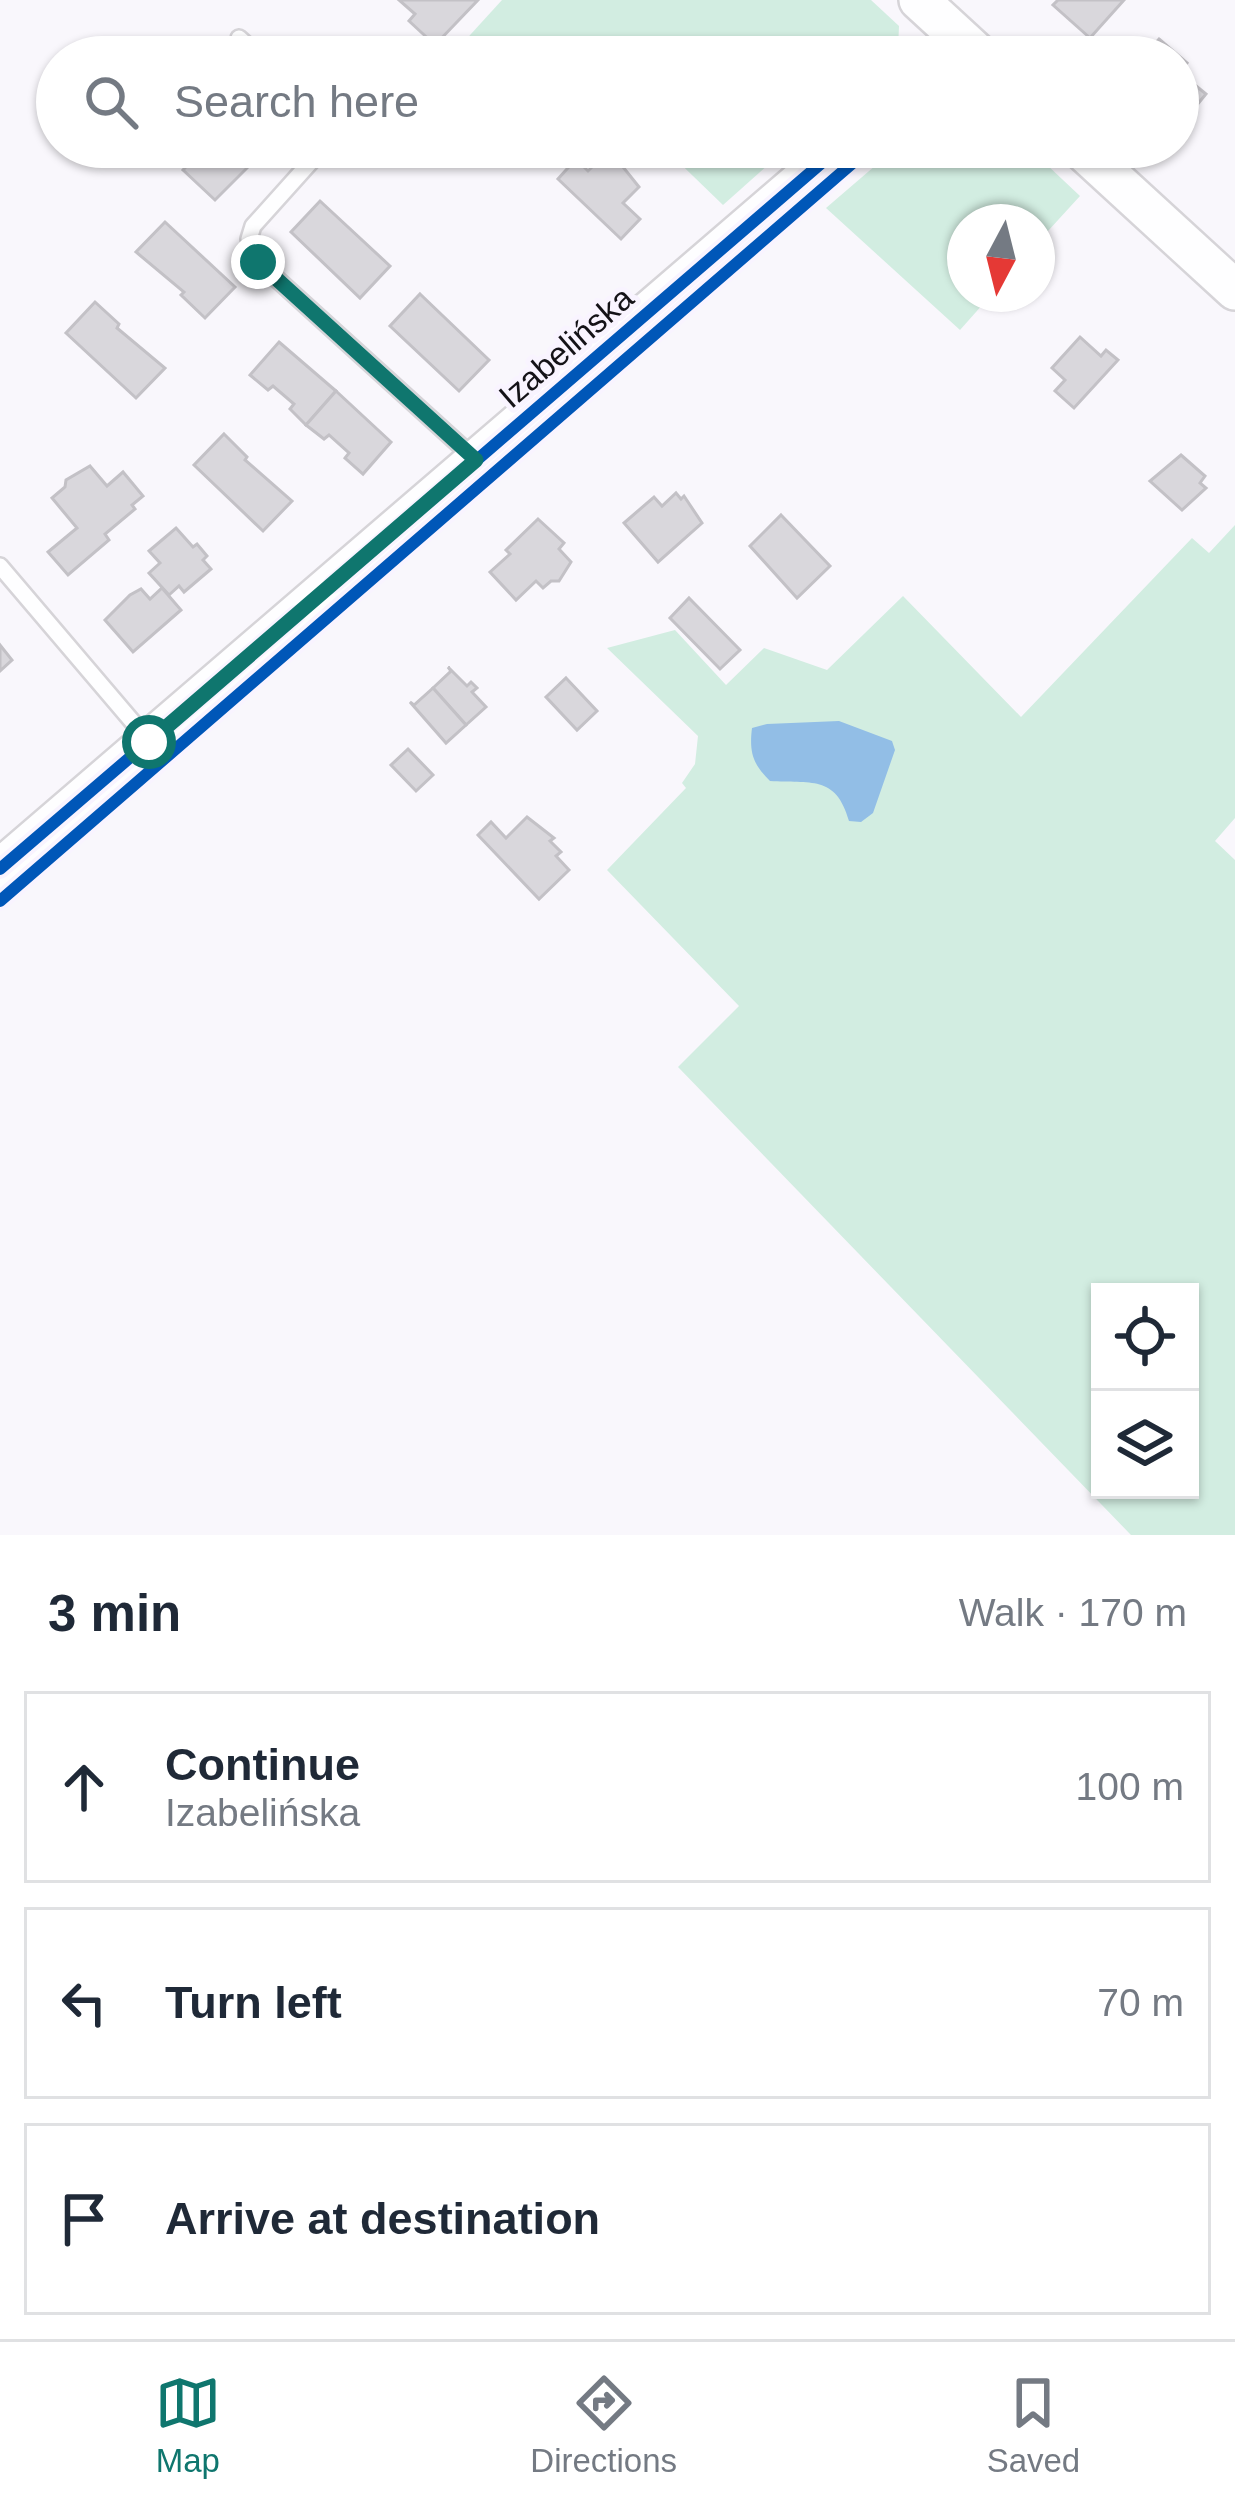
<!DOCTYPE html>
<html lang="en">
<head>
<meta charset="utf-8">
<style>
  body { margin:0; font-family:Helvetica,sans-serif; background:#f6f6f7; color:#1f2937 }
  .controls { position:absolute; right:36px; bottom:36px; display:grid; overflow:hidden; border-radius:0px; box-shadow:0 3px 9px #0004 }
  .controls button { width:108px; height:108px; display:grid; place-items:center; padding:0; border:0; border-bottom:3px solid #e0e1e3; background:#fff; color:#1f2937; font:60px sans-serif }
  .compass { position:absolute; left:947px; top:204px; width:108px; height:108px; border-radius:50%; background:#fff; box-shadow:0 3px 9px #0004; rotate:187deg }
  .stop { position:absolute; width:36px; height:36px; margin:-27px; border:9px solid #0f766e; border-radius:50%; background:#fff }
  .stop.end { background:#0f766e; border-color:#fff; box-shadow:0 3px 12px #0008 }
  .list { margin:0; padding:0; list-style:none }
  h2 { display:flex; justify-content:space-between; align-items:center; height:156px; margin:0; padding:0 48px; font-size:51px }
  h2 small { font-size:39px; font-weight:400; color:#747a83 }
  .list li { display:grid; grid-template-columns:78px 1fr auto; gap:36px; align-items:center; box-sizing:border-box; height:192px; margin:0 24px 24px; padding:0 24px; border:3px solid #e0e1e3; border-radius:0px }
  .list b { display:block; font-size:45px; white-space:nowrap }
  .list p { margin:0; font-size:39px; white-space:nowrap; color:#747a83 }
  .list em { font-size:39px; font-style:normal; color:#747a83 }
  .icon { flex:none; width:66px; height:66px; fill:none; stroke:currentColor; stroke-width:2; stroke-linecap:round; stroke-linejoin:round }
  .map { position:relative; flex:none; width:1235px; height:1535px; overflow:hidden }
  .search { position:absolute; background:#fff; box-shadow:0 3px 9px #0004; left:36px; right:36px; top:36px; height:132px; display:flex; align-items:center; gap:30px; box-sizing:border-box; padding:0 42px; border-radius:66px; color:#747a83; font-size:45px }
  .sheet { height:804px; background:#fff }
  nav { display:flex; justify-content:space-around; align-items:center; box-sizing:border-box; height:168px; border-top:3px solid #e0e1e3; background:#fff; font-size:33px; color:#747a83 }
  nav a { display:grid; justify-items:center; gap:6px }
  nav .on { color:#0f766e }
  .map>svg:first-child { display:block }
  .green { fill:#d2ede1; fill-rule:evenodd }
  .water { fill:#92bee6 }
  .building { fill:#d9d7dc; stroke:#c3c1c6; stroke-width:3 }
  .lines { fill:none; stroke-linecap:round; stroke-linejoin:round }
  .service-casing { stroke:#d6d4d8; stroke-width:20 }
  .tertiary-casing { stroke:#d6d4d8; stroke-width:44 }
  .service { stroke:#fefeff; stroke-width:15 }
  .tertiary { stroke:#fefeff; stroke-width:39 }
  .cycleway-casing { stroke:#f9f4ff; stroke-width:20 }
  .cycleway { stroke:#0057b8; stroke-width:12 }
  .route { stroke:#0f766e; stroke-width:15 }
  .labels { text-anchor:middle; dominant-baseline:central; stroke-width:10; stroke-linejoin:round; paint-order:stroke }
  .street-label { font-size:33px; fill:#141217; stroke:#f9f4ff }
</style>
</head>
<body>
<div class="map">
<svg width="1235" height="1535" viewBox="0 0 1235 1535">
  <rect width="100%" height="100%" fill="#f9f7fc"/>
  <!-- green -->
  <g class="green">
    <path d="M502,0H871L899,26L898,49L888,57H450Z"/>
    <path d="M663,147H788L723,205Z"/>
    <path d="M897,147H1028L1080,196L1037,243V222H965V294H992L960,330L826,208Z"/>
    <path d="M1235,525V818L1215,841L1235,860V1535H1131L678,1067L739,1006L607,870L686,788L682,783L695,764L698,736L607,648L675,630L726,685L764,648L827,670L903,596L1021,717L1192,538L1209,553ZM1100,1292H1190V1490H1100Z"/>
  </g>
  <!-- water -->
  <path class="water" d="M839,721L892,741L895,750L873,813L861,822L849,821C836,774 810,784 770,781C753,764 749,753 752,728L767,724Z"/>
  <!-- building -->
  <g class="building">
    <path d="M399,0H478L435,45L409,21L415,14Z"/>
    <path d="M1058,0H1124L1090,38L1053,5Z"/>
    <path d="M1159,39L1187,63L1179,72L1206,94L1178,128V57H1137L1143,50L1147,53Z"/>
    <path d="M205,147L208,148L268,147L215,200L183,170Z"/>
    <path d="M604,155L615,166L619,162L639,187L623,203L640,219L621,239L558,179L576,159L588,171Z"/>
    <path d="M320,201L390,266L360,298L291,232Z"/>
    <path d="M165,222L235,287L205,318L181,295L184,292L136,252Z"/>
    <path d="M420,294L489,360L459,391L390,326Z"/>
    <path d="M95,302L119,324L117,328L165,368L136,398L66,333Z"/>
    <path d="M1080,337L1101,356L1106,350L1118,360L1074,408L1055,391L1065,380L1052,368Z"/>
    <path d="M279,342L336,391L306,425L290,409L294,404L273,386L268,390L250,375Z"/>
    <path d="M336,391L391,442L363,474L345,458L349,453L329,435L324,439L306,425Z"/>
    <path d="M224,434L247,457L245,460L292,501L263,531L194,465Z"/>
    <path d="M1181,455L1205,476L1200,483L1206,488L1182,510L1150,481Z"/>
    <path d="M90,466L107,486L123,472L143,496L132,505L135,509L105,534L109,540L68,575L48,552L77,528L52,498L65,487L66,480Z"/>
    <path d="M676,493L681,499L684,496L702,523L658,562L624,523L654,497L662,506Z"/>
    <path d="M781,515L830,566L797,598L750,546Z"/>
    <path d="M538,519L564,543L559,549L571,562L559,581H551L543,588L536,581L516,600L490,572L510,554L506,550Z"/>
    <path d="M176,528L193,547L197,544L207,556L203,560L211,569L184,592L179,586L169,595L149,573L160,563L149,551Z"/>
    <path d="M162,588L181,610L133,652L105,620L130,595L141,589L150,599Z"/>
    <path d="M689,598L740,650L720,669L670,618Z"/>
    <path d="M0,645L12,660L0,671Z"/>
    <path d="M448,667L467,686L471,682L477,688L472,692L486,707L466,725L433,688L451,671Z"/>
    <path d="M566,678L597,711L577,730L546,697Z"/>
    <path d="M433,688L466,725L446,743L410,702L414,705Z"/>
    <path d="M408,749L433,775L416,791L391,765Z"/>
    <path d="M527,817L554,838L550,841L561,852L556,856L569,870L539,899L478,835L491,822L506,838Z"/>
  </g>
  <g class="lines">
    <!-- service casing -->
    <g class="service-casing">
      <g id="service">
        <path d="M239,38L260,57"/>
        <path d="M324,147L253,226L249,239L258,262L474,458"/>
        <path d="M0,566L148,740"/>
      </g>
    </g>
    <!-- tertiary casing -->
    <g class="tertiary-casing">
      <g id="tertiary">
        <path d="M919,0L981,57"/>
        <path d="M1079,147L1235,290"/>
        <path d="M0,869L840,147"/>
      </g>
    </g>
    <!-- service -->
    <use href="#service" class="service"/>
    <!-- tertiary -->
    <use href="#tertiary" class="tertiary"/>
    <!-- cycleway casing -->
    <g class="cycleway-casing">
      <g id="cycleway">
        <path d="M333,584L840,147"/>
        <path d="M0,869L296,615"/>
        <path d="M0,901L871,147"/>
      </g>
    </g>
    <!-- cycleway -->
    <use href="#cycleway" class="cycleway"/>
  </g>
  <g class="lines">
    <!-- route -->
    <path class="route" d="M149,742L476,460L258,262"/>
  </g>
  <g class="labels">
    <!-- street labels -->
    <g class="street-label">
      <text transform="translate(566 347) rotate(-41)">Izabelińska</text>
    </g>
  </g>
</svg>
<div class="controls">
<button><svg class="icon" aria-label="locate" viewBox="0 0 24 24"><circle cx="12" cy="12" r="6"/><path d="M12 2v4M12 18v4M2 12h4M18 12h4"/></svg></button>
<button><svg class="icon" aria-label="layers" viewBox="0 0 24 24"><path d="M12 4l9 5-9 5-9-5zM3 14l9 5 9-5"/></svg></button>
</div>
<svg class="compass" viewBox="-18 -18 36 36"><path d="M0-13l5 13h-10z" fill="#e53935"/><path d="M0 13l5-13h-10z" fill="#747a83"/></svg>
<div class="stop" style="left:149px;top:742px"></div>
<div class="stop end" style="left:258px;top:262px"></div>
<div class="search"><svg class="icon" aria-label="search" viewBox="0 0 24 24"><circle cx="10" cy="10" r="6"/><path d="M15 15l6 6"/></svg>Search here</div>
</div>
<section class="sheet">
<h2>3 min<small>Walk · 170 m</small></h2>
<ul class="list">
<li><svg class="icon" aria-label="ahead" viewBox="0 0 24 24"><path d="M12 20V5M6 11l6-6 6 6"/></svg><div><b>Continue</b><p>Izabelińska</p></div><em>100 m</em></li>
<li><svg class="icon" aria-label="left" viewBox="0 0 24 24"><path d="M17 20v-9H6M10 6l-5 5 5 5"/></svg><div><b>Turn left</b></div><em>70 m</em></li>
<li><svg class="icon" aria-label="arrive" viewBox="0 0 24 24"><path d="M6 21V4h12l-3 4 3 4H6"/></svg><div><b>Arrive at destination</b></div></li>
</ul>
</section>
<nav>
<a class="on"><svg class="icon" aria-label="map" viewBox="0 0 24 24"><path d="M3 6l6-2 6 2 6-2v14l-6 2-6-2-6 2zM9 4v14M15 6v14"/></svg>Map</a>
<a><svg class="icon" aria-label="directions" viewBox="0 0 24 24"><path d="M12 3l9 9-9 9-9-9zM9 14v-3h6M13 9l2 2-2 2"/></svg>Directions</a>
<a><svg class="icon" aria-label="saved" viewBox="0 0 24 24"><path d="M7 4h10v16l-5-4-5 4z"/></svg>Saved</a>
</nav>
</body>
</html>
